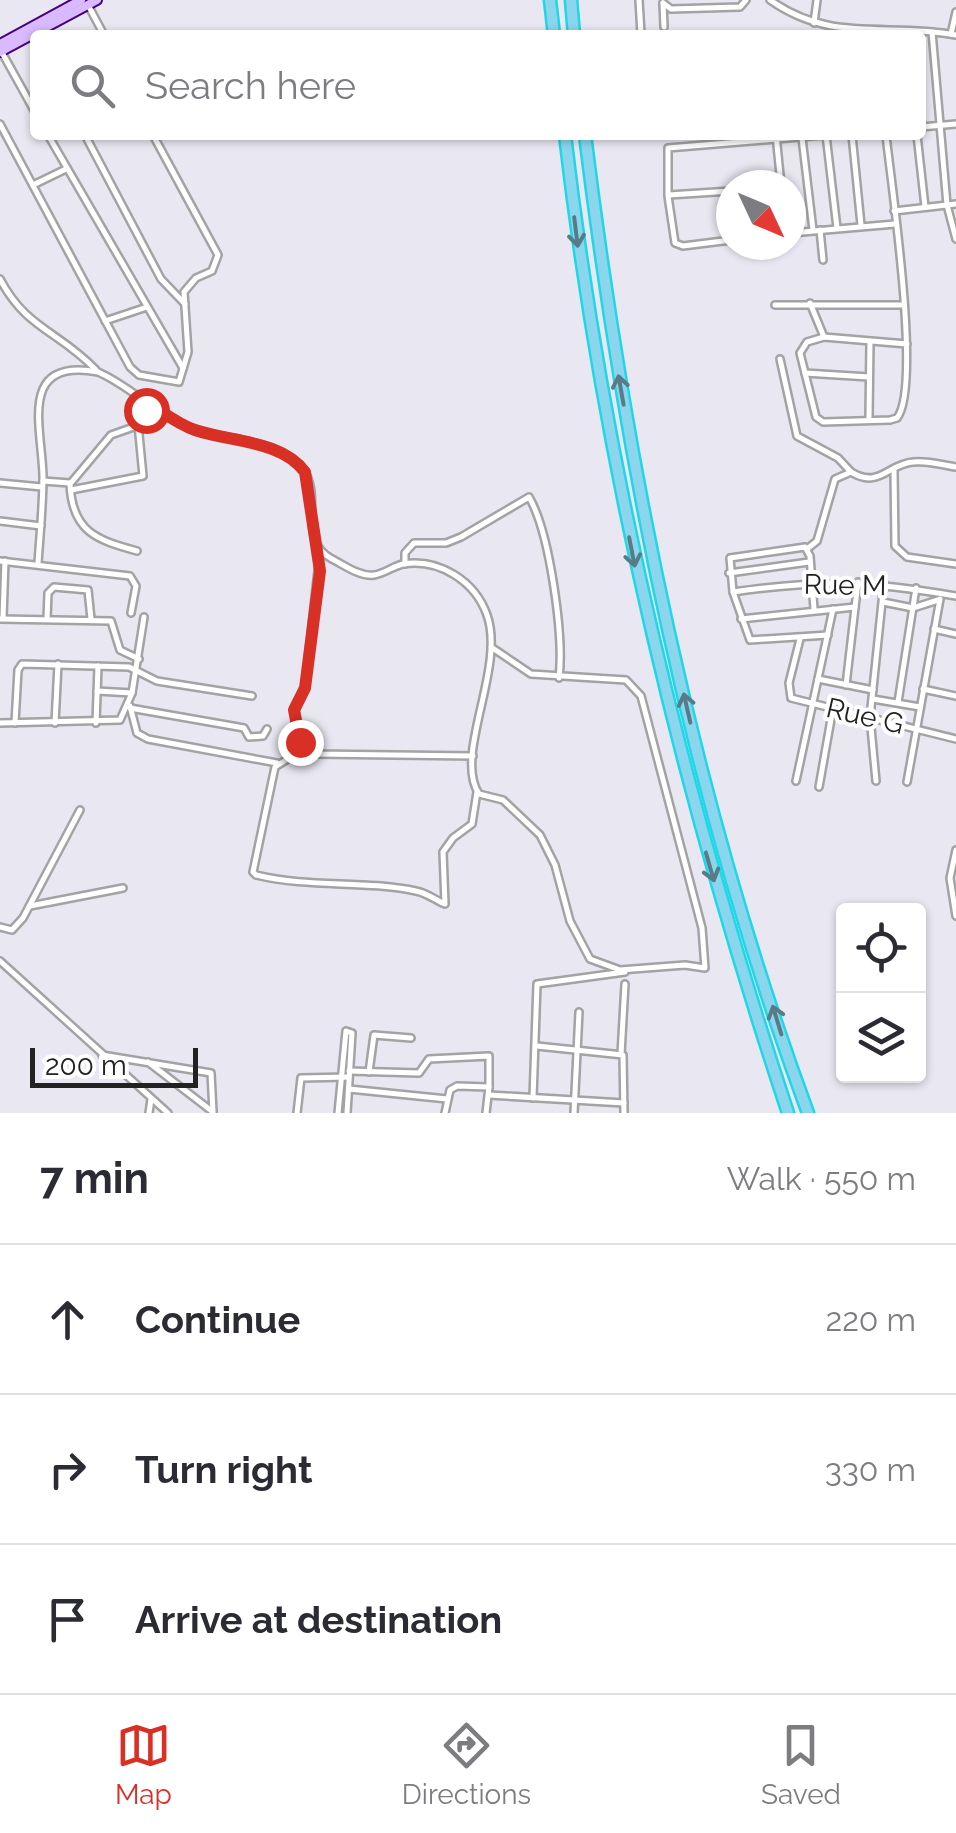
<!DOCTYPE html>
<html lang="en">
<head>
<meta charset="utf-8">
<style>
  body { margin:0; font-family:Raleway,sans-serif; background:#f7f7f7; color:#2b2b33 }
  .controls { position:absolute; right:30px; bottom:30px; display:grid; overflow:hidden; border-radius:10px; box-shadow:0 2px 8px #0004 }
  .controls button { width:90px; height:90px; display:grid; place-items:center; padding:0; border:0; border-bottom:2px solid #e1e1e2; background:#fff; color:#2b2b33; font:50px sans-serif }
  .compass { position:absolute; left:716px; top:170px; width:90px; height:90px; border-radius:50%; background:#fff; box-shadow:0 2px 8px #0004; rotate:134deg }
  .scale { position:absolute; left:30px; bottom:25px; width:168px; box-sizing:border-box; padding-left:10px; border:5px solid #222; border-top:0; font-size:28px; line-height:35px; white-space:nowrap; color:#222; -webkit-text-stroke:8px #fff; paint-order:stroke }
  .stop { position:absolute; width:30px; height:30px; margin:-22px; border:8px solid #d93025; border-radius:50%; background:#fff }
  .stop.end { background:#d93025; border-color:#fff; box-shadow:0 2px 10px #0008 }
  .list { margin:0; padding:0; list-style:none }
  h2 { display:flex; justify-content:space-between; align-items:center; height:130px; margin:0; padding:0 40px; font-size:42px }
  h2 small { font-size:32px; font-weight:400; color:#7c7c81 }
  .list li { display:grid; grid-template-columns:65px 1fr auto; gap:30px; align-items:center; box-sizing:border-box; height:150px; padding:0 40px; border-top:2px solid #e1e1e2 }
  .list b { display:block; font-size:38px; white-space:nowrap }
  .list em { font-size:32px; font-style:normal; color:#7c7c81 }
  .icon { flex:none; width:55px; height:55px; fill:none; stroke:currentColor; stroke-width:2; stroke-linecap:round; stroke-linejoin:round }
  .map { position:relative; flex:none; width:956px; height:1113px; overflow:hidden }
  .search { position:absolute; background:#fff; box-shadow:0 2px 8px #0004; left:30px; right:30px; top:30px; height:110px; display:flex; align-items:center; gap:25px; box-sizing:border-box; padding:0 35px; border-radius:10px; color:#7c7c81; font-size:38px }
  .sheet { height:580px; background:#fff }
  nav { display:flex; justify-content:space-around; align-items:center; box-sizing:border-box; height:140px; border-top:2px solid #e1e1e2; background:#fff; font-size:28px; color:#7c7c81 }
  nav a { display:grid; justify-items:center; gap:5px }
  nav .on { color:#d93025 }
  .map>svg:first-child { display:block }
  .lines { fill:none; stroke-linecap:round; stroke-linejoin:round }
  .street-casing { stroke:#a3a3a3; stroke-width:10 }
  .secondary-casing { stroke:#440081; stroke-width:12 }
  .highway-casing { stroke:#1ed7e7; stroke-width:15 }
  .street { stroke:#fff; stroke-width:5 }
  .secondary { stroke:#dabafe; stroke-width:8 }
  .highway { stroke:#8cd6ed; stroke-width:10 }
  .oneway { stroke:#577c88 }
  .route { stroke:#d93025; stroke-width:12 }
  .labels { text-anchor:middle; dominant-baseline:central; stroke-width:8; stroke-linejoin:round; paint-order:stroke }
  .street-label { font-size:28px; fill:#222; stroke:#fff }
</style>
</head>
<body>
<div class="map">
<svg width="956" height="1113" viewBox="0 0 956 1113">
  <rect width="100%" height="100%" fill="#e9e8f2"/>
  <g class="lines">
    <!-- street casing -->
    <g class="street-casing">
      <g id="street">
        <path d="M639,0L641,34"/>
        <path d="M770,0C832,44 887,22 956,35"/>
        <path d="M663,3L671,9L740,7L746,0"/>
        <path d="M663,3L664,27"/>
        <path d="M88,5L104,35"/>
        <path d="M814,23L817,0"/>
        <path d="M932,32L947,205L956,239"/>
        <path d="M951,34L956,12"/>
        <path d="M0,49L35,112"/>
        <path d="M0,124L130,367L139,375L179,382L188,352L184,292L196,278L212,271L218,255L153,135"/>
        <path d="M921,127L956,124"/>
        <path d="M48,135L183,368"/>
        <path d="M85,135L161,279L185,304"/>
        <path d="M776,135L781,185"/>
        <path d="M826,135L837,228"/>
        <path d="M852,135L861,225"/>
        <path d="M886,135C891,183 922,387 897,418L890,420L823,422L816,417L800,353L807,342L824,337L907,344"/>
        <path d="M917,135L925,207"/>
        <path d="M802,138L813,230"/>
        <path d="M33,185L66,169"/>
        <path d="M669,195L731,191"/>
        <path d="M894,211L956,204"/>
        <path d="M820,230L823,260"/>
        <path d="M791,233L895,224"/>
        <path d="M731,240L683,246L675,243L668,196V148L824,135"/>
        <path d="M0,279C26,329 59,331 96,370"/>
        <path d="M810,303L824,337"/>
        <path d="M775,305H904"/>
        <path d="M105,321L147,307"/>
        <path d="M780,359L797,436L838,458L851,472"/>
        <path d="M805,373L869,377"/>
        <path d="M869,417L870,341"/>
        <path d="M894,471L895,546L907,557L956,564"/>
        <path d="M43,481L70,483"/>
        <path d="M0,483L42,487"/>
        <path d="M71,490L143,476L138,424"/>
        <path d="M0,521L41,526"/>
        <path d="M807,549L817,541L835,479L851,472C879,489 888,464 913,462C927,460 942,465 956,467"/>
        <path d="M137,551C97,540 72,532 70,484L111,435L142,424L147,402"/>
        <path d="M320,552L305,688L295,710L302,745L315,754L473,756"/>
        <path d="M0,561L130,576L136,586L131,613"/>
        <path d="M38,563C40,534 43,505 43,476C42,428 17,357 98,372C133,387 160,419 196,430C228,440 281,440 303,469C323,496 297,541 332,559C344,565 360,577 374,575C384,574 393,566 403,564C439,558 475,581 487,615C506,668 453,755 479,794L503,800L540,835L555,865L570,921L590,959L620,970L685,965L705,968L702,928L641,696L626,680L531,674L491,647"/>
        <path d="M405,564V553L414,543H446L461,537L529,497C550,533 564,637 559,678"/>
        <path d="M729,573L809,562"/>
        <path d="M733,592C823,579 867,581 956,596"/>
        <path d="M883,602L913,608L938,600"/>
        <path d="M814,609L810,556L805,547L730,558L733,592L750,640L828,635"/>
        <path d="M3,618L5,561"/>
        <path d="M0,619L111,621L120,650L139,659"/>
        <path d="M47,619L48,593L54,587L88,590L91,619"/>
        <path d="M741,619L855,607"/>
        <path d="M934,629L956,634"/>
        <path d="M800,639L789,683L791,698L956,739"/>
        <path d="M818,679L873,690"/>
        <path d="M846,685L858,582"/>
        <path d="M923,689L956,696"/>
        <path d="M97,691L132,693"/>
        <path d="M873,699L920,707"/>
        <path d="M898,702L916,588"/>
        <path d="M130,706L137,733L148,739L277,763"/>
        <path d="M130,708L244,728L249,737L263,736L267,729"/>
        <path d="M0,723L120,720L132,693L144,617"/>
        <path d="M15,723L18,670L22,664L129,667L157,681L252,696"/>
        <path d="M55,723L58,664"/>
        <path d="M96,723L98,666"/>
        <path d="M305,748L275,767L253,872L256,875C310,888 363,880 416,891C427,893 435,900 445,904L443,852L453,838L472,824L477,792"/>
        <path d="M796,781L833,609"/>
        <path d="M876,781L870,717L884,583"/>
        <path d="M907,782L940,599"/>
        <path d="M819,787L833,708"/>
        <path d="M956,850L950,878L956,916"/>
        <path d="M30,906L123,888"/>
        <path d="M0,927L12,930L23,918L80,810"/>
        <path d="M0,961L168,1113"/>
        <path d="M537,1046L623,1055L624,1113"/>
        <path d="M621,1054L625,984"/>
        <path d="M102,1055L211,1073L213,1112L148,1062"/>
        <path d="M349,1071L419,1073L429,1059L489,1056V1087"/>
        <path d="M369,1072L374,1035L411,1038"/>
        <path d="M349,1089L447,1099"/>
        <path d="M489,1095L624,1103"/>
        <path d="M533,1098L537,984L625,972"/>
        <path d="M149,1113L151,1099"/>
        <path d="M297,1113L301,1078L349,1077"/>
        <path d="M338,1113L346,1031L352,1033L347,1113"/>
        <path d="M445,1113L450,1090L457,1086L489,1087L486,1113"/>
        <path d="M574,1113L579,1012"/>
      </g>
    </g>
    <!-- secondary casing -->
    <g class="secondary-casing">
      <g id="secondary">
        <path d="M0,44L81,0"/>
        <path d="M0,52L97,0"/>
      </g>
    </g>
    <!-- highway casing -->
    <g class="highway-casing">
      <g id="highway">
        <path d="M550,0L554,35"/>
        <path d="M571,0L574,35"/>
        <path d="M565,135C604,470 682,793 788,1113"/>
        <path d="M585,135C626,466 692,799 808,1113"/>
      </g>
    </g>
    <!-- street -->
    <use href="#street" class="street"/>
    <!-- secondary -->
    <use href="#secondary" class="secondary"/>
    <!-- highway -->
    <use href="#highway" class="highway"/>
  </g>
  <!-- one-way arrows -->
  <defs><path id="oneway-shaft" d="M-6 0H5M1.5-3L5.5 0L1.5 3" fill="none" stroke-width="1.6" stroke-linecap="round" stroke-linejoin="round" transform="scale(2.5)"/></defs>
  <g class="oneway">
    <use href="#oneway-shaft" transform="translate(576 232) rotate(83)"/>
    <use href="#oneway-shaft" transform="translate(621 390) rotate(-100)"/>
    <use href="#oneway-shaft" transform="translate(632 552) rotate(79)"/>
    <use href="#oneway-shaft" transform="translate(687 708) rotate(-103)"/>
    <use href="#oneway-shaft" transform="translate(710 867) rotate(74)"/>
    <use href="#oneway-shaft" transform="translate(777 1020) rotate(-107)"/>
  </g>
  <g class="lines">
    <!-- route -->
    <path class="route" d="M146,410L147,402C163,412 177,424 195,430C230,442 281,440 305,472L320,571L305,688L294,710L300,742"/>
  </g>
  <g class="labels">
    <!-- street labels -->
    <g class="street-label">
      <text transform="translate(845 585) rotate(1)">Rue M</text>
      <text transform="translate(865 716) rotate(13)">Rue G</text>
    </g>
  </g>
</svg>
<div class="controls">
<button><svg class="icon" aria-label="locate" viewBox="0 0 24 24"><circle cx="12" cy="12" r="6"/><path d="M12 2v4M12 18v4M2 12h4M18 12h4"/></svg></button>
<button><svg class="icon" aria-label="layers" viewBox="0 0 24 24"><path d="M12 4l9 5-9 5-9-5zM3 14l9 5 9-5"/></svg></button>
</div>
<svg class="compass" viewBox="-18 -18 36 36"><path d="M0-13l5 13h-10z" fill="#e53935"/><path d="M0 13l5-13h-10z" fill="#7c7c81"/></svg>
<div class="scale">200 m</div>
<div class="stop" style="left:146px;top:410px"></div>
<div class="stop end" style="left:300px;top:742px"></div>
<div class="search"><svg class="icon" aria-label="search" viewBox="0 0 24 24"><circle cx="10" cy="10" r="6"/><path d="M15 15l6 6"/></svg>Search here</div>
</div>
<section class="sheet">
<h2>7 min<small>Walk · 550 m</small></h2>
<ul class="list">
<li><svg class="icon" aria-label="ahead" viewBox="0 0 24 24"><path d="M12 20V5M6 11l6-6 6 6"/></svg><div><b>Continue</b></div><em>220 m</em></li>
<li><svg class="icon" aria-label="right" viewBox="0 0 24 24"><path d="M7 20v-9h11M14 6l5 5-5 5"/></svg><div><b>Turn right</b></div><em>330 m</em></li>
<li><svg class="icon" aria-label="arrive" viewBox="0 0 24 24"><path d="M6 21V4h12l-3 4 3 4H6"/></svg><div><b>Arrive at destination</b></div></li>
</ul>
</section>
<nav>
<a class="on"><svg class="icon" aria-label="map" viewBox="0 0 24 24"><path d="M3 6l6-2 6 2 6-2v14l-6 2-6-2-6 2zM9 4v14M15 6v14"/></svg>Map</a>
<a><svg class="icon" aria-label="directions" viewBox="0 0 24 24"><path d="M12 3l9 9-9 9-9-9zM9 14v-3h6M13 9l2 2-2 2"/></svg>Directions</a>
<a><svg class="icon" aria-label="saved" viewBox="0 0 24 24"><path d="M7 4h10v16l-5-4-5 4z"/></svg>Saved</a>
</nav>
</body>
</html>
